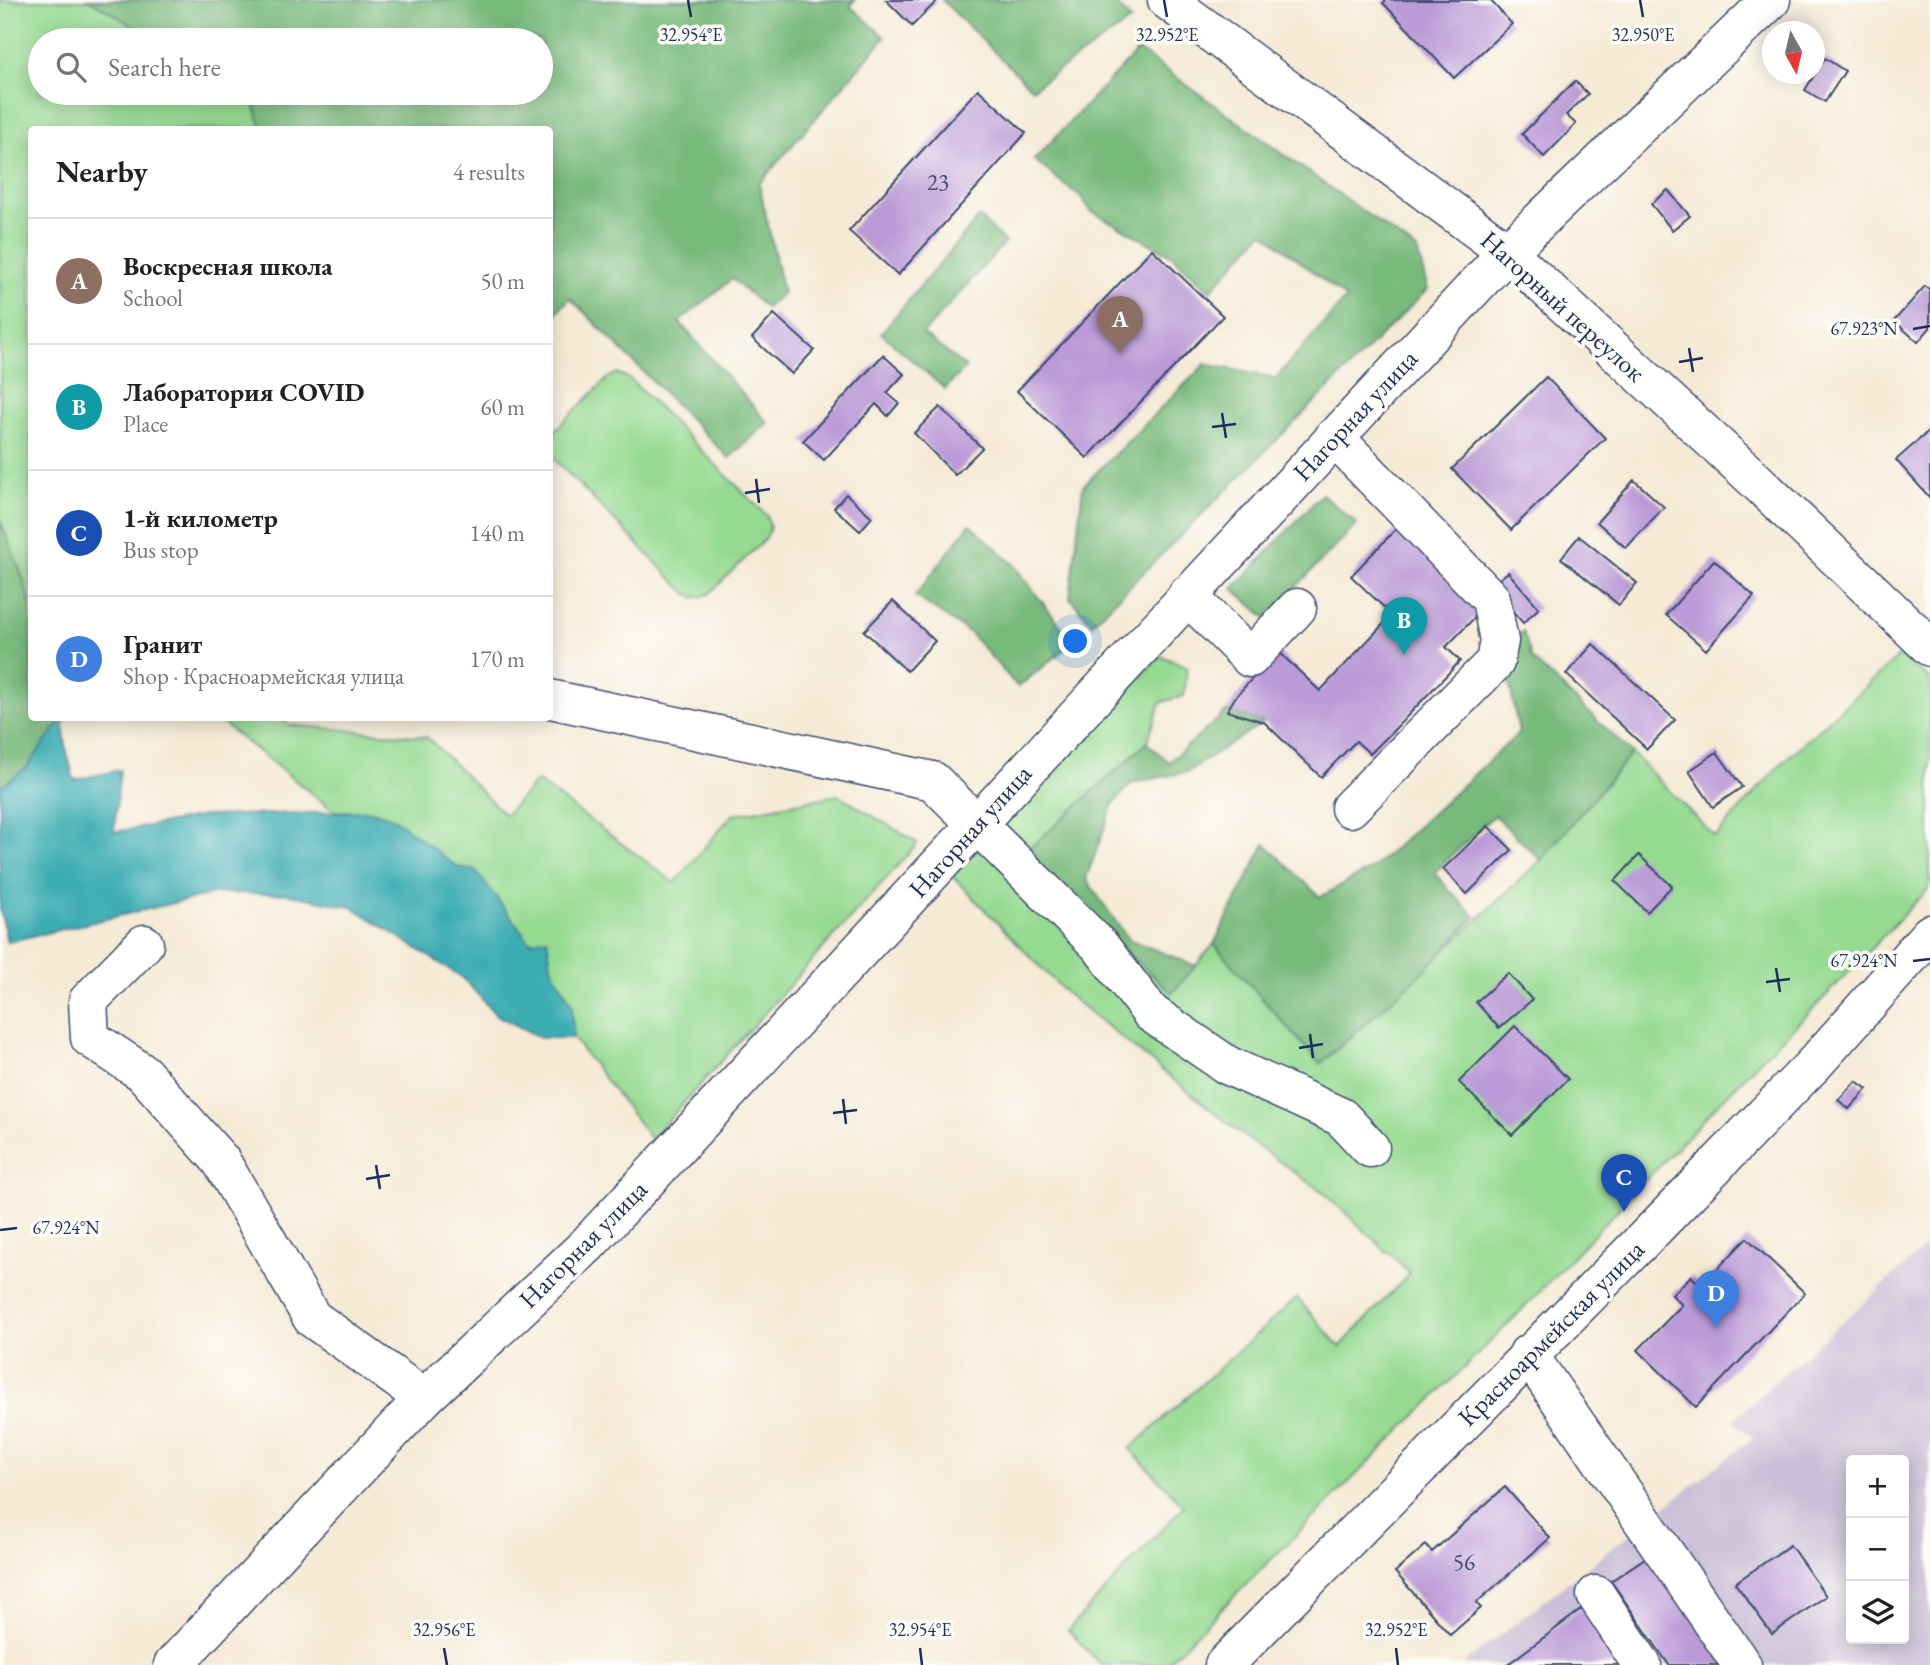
<!DOCTYPE html>
<html lang="en">
<head>
<meta charset="utf-8">
<style>
  body { margin:0; font-family:"EB Garamond",serif; background:#f6f6f6; color:#202124 }
  .controls { position:absolute; right:21px; bottom:21px; display:grid; overflow:hidden; border-radius:7px; box-shadow:0 4px 18px #0003 }
  .controls button { width:63px; height:63px; display:grid; place-items:center; padding:0; border:0; border-bottom:2px solid #e0e0e0; background:#fff; color:#202124; font:35px sans-serif }
  .compass { position:absolute; left:1762px; top:21px; width:63px; height:63px; border-radius:50%; background:#fff; box-shadow:0 4px 18px #0003; rotate:172deg }
  .you { position:absolute; left:1076px; top:642px; width:24px; height:24px; margin:-18px; border:5px solid #fff; border-radius:50%; background:#1a73e8; box-shadow:0 0 0 10px #1a73e833 }
  .badge { display:grid; place-items:center; width:46px; height:46px; border-radius:50%; background:#c8321e; color:#fff; font-size:23px; font-weight:700 }
  .pin { position:absolute; translate:-50% -58px; filter:drop-shadow(0 2px 4px #0008) }
  .pin::after { content:''; position:absolute; top:37px; width:24px; height:21px; background:inherit; clip-path:polygon(0 0,100% 0,50% 100%) }
  .list { margin:0; padding:0; list-style:none }
  h2 { display:flex; justify-content:space-between; align-items:center; height:91px; margin:0; padding:0 28px; font-size:30px }
  h2 small { font-size:23px; font-weight:400; color:#757577 }
  .list li { display:grid; grid-template-columns:46px 1fr auto; gap:21px; align-items:center; box-sizing:border-box; height:126px; padding:0 28px; border-top:2px solid #e0e0e0 }
  .list b { display:block; font-size:26px; white-space:nowrap }
  .list p { margin:0; font-size:23px; white-space:nowrap; color:#757577 }
  .list em { font-size:23px; font-style:normal; color:#757577 }
  .icon { flex:none; width:38px; height:38px; fill:none; stroke:currentColor; stroke-width:2; stroke-linecap:round; stroke-linejoin:round }
  .map { position:relative; flex:none; width:1930px; height:1665px; overflow:hidden }
  .search { position:absolute; background:#fff; box-shadow:0 4px 18px #0003; left:28px; top:28px; width:525px; height:77px; display:flex; align-items:center; gap:18px; box-sizing:border-box; padding:0 24px; border-radius:38px; color:#757577; font-size:26px }
  .panel { position:absolute; background:#fff; box-shadow:0 4px 18px #0003; left:28px; top:126px; width:525px; height:595px; border-radius:7px }
  .map>svg:first-child { display:block }
  .industrial { fill:#c9bfd7; fill-rule:evenodd }
  .green { fill:#96da92; stroke:#588478; stroke-width:2 }
  .forest { fill:#78ba7c; stroke:#4a746d; stroke-width:2 }
  .water { fill:#3cadb4; stroke:#2c6e89; stroke-width:2 }
  .building { fill:#ba9ad7 }
  .lines { fill:none; stroke-linecap:round; stroke-linejoin:round }
  .minor-casing { stroke:#3c4b70; stroke-width:41 }
  .minor { stroke:#fff; stroke-width:38 }
  .ticks { fill:none; stroke:#1b2f5e; stroke-width:2.5 }
  .labels { text-anchor:middle; dominant-baseline:central; stroke-width:7; stroke-linejoin:round; paint-order:stroke }
  .number-label { font-size:23px; fill:#434a7c }
  .street-label { font-size:26px; fill:#1b2f5e; stroke:#fdfcf7 }
  .ticks-label { font-size:18px; text-anchor:middle; fill:#1b2f5e; stroke:#fdfcf7; stroke-width:7; stroke-linejoin:round; paint-order:stroke }
</style>
</head>
<body>
<div class="map">
<svg width="1930" height="1665" viewBox="0 0 1930 1665">
  <rect width="100%" height="100%" fill="#fdfcf7"/>
  <filter id="ink" filterUnits="userSpaceOnUse"><feTurbulence type="fractalNoise" baseFrequency=".0143" numOctaves="2"/><feDisplacementMap in="SourceGraphic" scale="14" xChannelSelector="R" yChannelSelector="G"/><feConvolveMatrix kernelMatrix="1 2 1 2 8 2 1 2 1" color-interpolation-filters="sRGB"/></filter>
  <filter id="wash" filterUnits="userSpaceOnUse"><feTurbulence type="fractalNoise" baseFrequency=".00686" numOctaves="4" result="noise"/><feDisplacementMap in="SourceGraphic" scale="28" xChannelSelector="R" yChannelSelector="G"/><feGaussianBlur stdDeviation="1.57" result="paint"/><feColorMatrix in="noise" values="0 0 0 0 0 0 0 0 0 0 0 0 0 0 0 0 0 1.4 0 .05"/><feComposite in="paint" operator="in"/></filter>
  <g filter="url(#wash)">
    <rect width="100%" height="100%" fill="#f5ead5"/>
    <!-- industrial -->
    <path class="industrial" d="M1930,1243V1665H1462L1753,1438L1733,1420ZM1851,1460H1904V1639H1851Z"/>
    <!-- green -->
    <g class="green">
      <path d="M0,0H90L157,40H40V93H245L252,97L262,129L32,130L31,608L23,578L0,520Z"/>
      <path d="M617,373L630,379L767,516L770,528L766,538L709,594L697,598L687,594L550,455V435L608,378Z"/>
      <path d="M1161,656L1187,667L1184,696L1161,702L1147,743L1029,849L1173,992L1214,944L1320,1064L1421,973L1541,860L1632,753L1715,837L1780,765L1899,656L1930,679V887L1815,1007L1766,1054L1514,1318L1165,1665H1101L1068,1630L1184,1506L1130,1449L1297,1298L1340,1347L1410,1273L1323,1192L1245,1137L1067,994L952,876Z"/>
      <path d="M216,718H278L289,725L427,737L505,815L537,781L675,883L732,815L838,795L918,843L651,1139L573,1038L572,1005L551,967L547,938L530,942L475,870L457,867L393,818L371,811H334Z"/>
    </g>
    <!-- forest -->
    <g class="forest">
      <path d="M90,0H855L850,6L885,37L759,184L783,293L766,308L732,279L679,322L768,423L729,458L570,298L550,320V130L262,129L252,97L245,93H541V40H157Z"/>
      <path d="M942,0H1112L1131,20L1032,89Z"/>
      <path d="M1138,50L1417,250L1428,289L1092,624L1070,598L1083,486L1205,364L1276,378L1346,298L1263,232L1210,291L1171,255L1091,211L1080,197L1034,160Z"/>
      <path d="M979,217L1005,242L923,334L966,367L945,389L881,333Z"/>
      <path d="M1322,494L1357,524L1266,618L1233,589Z"/>
      <path d="M0,520L23,578L31,608L32,718H63L26,769L0,787Z"/>
      <path d="M970,524L1012,563L1073,642L1018,687L970,633L915,596Z"/>
      <path d="M1523,631L1532,659L1632,753L1541,860L1494,815L1434,873L1475,917L1421,974L1320,1064L1214,944L1265,844L1320,897L1373,868L1519,733L1504,654Z"/>
      <path d="M1227,711L1264,722L1187,772L1132,783L1113,804L1086,879L1128,939L1196,966L1172,993L1030,864L1028,850L1147,743L1169,762Z"/>
    </g>
    <!-- water -->
    <path class="water" d="M63,718L66,748L74,780L120,770L114,832L204,816L371,811L393,818L457,867L475,870L530,942L547,938L551,967L572,1005L573,1038H541L496,1015L463,978L352,907L287,894L217,893L7,942L0,909V787L26,768Z"/>
    <g id="blocks">
      <!-- building -->
      <g class="building">
        <path d="M886,0H938L912,26Z"/>
        <path d="M1386,0H1490L1512,24L1454,78L1383,3Z"/>
        <path d="M1825,58L1845,71L1825,102L1805,90Z"/>
        <path d="M1575,81L1588,94L1566,115L1576,124L1544,157L1522,134Z"/>
        <path d="M978,89L1026,133L898,275L849,231Z"/>
        <path d="M1668,190L1690,216L1672,230L1651,204Z"/>
        <path d="M1152,249L1223,316L1087,458L1017,391Z"/>
        <path d="M1925,286L1930,290V328L1918,342L1894,321Z"/>
        <path d="M774,314L814,350L792,374L752,338Z"/>
        <path d="M883,355L904,374L887,393L899,403L888,416L876,404L824,460L803,441Z"/>
        <path d="M1546,377L1605,438L1511,530L1452,469Z"/>
        <path d="M940,407L982,448L955,475L914,433Z"/>
        <path d="M1930,430V498L1896,460Z"/>
        <path d="M1634,480L1664,507L1626,548L1597,522Z"/>
        <path d="M846,494L872,517L860,531L834,508Z"/>
        <path d="M1397,528L1482,610L1446,647L1460,661L1392,732L1370,754L1356,741L1321,777L1264,722L1227,711L1236,696L1278,651L1320,691L1392,615L1351,576Z"/>
        <path d="M1579,536L1637,583L1619,605L1561,558Z"/>
        <path d="M1714,560L1754,596L1706,650L1666,615Z"/>
        <path d="M1508,572L1539,608L1523,623L1491,586Z"/>
        <path d="M893,601L935,641L907,671L864,631Z"/>
        <path d="M1593,644L1675,720L1647,749L1566,674Z"/>
        <path d="M1717,752L1742,787L1713,807L1689,771Z"/>
        <path d="M1488,826L1512,850L1467,894L1443,869Z"/>
        <path d="M1639,855L1672,886L1647,912L1615,881Z"/>
        <path d="M1508,973L1532,1000L1499,1028L1476,1002Z"/>
        <path d="M1515,1026L1568,1079L1512,1135L1459,1082Z"/>
        <path d="M1856,1081L1867,1089L1849,1109L1838,1100Z"/>
        <path d="M1747,1238L1805,1293L1696,1407L1638,1350L1682,1305L1672,1295L1691,1276L1701,1286Z"/>
        <path d="M1505,1487L1550,1538L1476,1603L1481,1608L1450,1635L1395,1572L1426,1545L1432,1552Z"/>
        <path d="M1790,1545L1826,1596L1772,1634L1735,1583Z"/>
        <path d="M1651,1554L1727,1665H1669L1611,1581Z"/>
        <path d="M1582,1609L1623,1665H1507Z"/>
      </g>
    </g>
  </g>
  <g filter="url(#ink)">
    <use href="#blocks" fill-opacity="0" stroke="#3c4b70" stroke-width="2"/>
    <g class="lines">
      <!-- minor casing -->
      <g class="minor-casing">
        <g id="minor">
          <path d="M1167,0L1507,252L1752,477L1930,647"/>
          <path d="M1334,437L1491,599L1499,641L1495,662L1350,808"/>
          <path d="M1187,595L1250,658L1297,608"/>
          <path d="M550,699L933,781L1100,946L1151,1013L1227,1065L1341,1117L1370,1148"/>
          <path d="M144,944L88,1001L90,1038L143,1073L221,1161L312,1318L424,1398"/>
          <path d="M1528,1354L1742,1665"/>
          <path d="M1596,1595L1642,1665"/>
          <path d="M173,1665L424,1398L586,1246L1507,252L1771,0"/>
          <path d="M1224,1665L1655,1228L1815,1063L1930,934"/>
        </g>
      </g>
      <!-- minor -->
      <use href="#minor" class="minor"/>
    </g>
  </g>
  <!-- ticks -->
  <path class="ticks" d="M688,0L691,17M1164,0L1167,17M1640,0L1643,17M1913,329L1930,326M1689,348L1693,372M1679,362L1703,358M1222,413L1226,438M1212,427L1236,424M756,479L759,503M745,493L770,489M1913,961L1930,959M1776,968L1780,992M1766,982L1790,979M1310,1034L1313,1058M1299,1048L1323,1044M843,1099L846,1124M833,1113L857,1110M376,1165L380,1189M366,1179L390,1175M0,1230L17,1228M444,1648L447,1665M920,1648L922,1665M1396,1648L1398,1665"/>
  <g class="labels">
    <!-- number labels -->
    <g class="number-label">
      <text x="938" y="182">23</text>
      <text x="1464" y="1562">56</text>
    </g>
    <!-- street labels -->
    <g class="street-label">
      <text transform="translate(1563 306) rotate(42)">Нагорный переулок</text>
      <text transform="translate(1355 415) rotate(-47)">Нагорная улица</text>
      <text transform="translate(970 831) rotate(-48)">Нагорная улица</text>
      <text transform="translate(583 1244) rotate(-45)">Нагорная улица</text>
      <text transform="translate(1551 1333) rotate(-45)">Красноармейская улица</text>
    </g>
  </g>
  <g class="ticks-label">
    <text x="691" y="41">32.954°E</text>
    <text x="1167" y="41">32.952°E</text>
    <text x="1643" y="41">32.950°E</text>
    <text x="1864" y="335">67.923°N</text>
    <text x="1864" y="967">67.924°N</text>
    <text x="66" y="1234">67.924°N</text>
    <text x="444" y="1636">32.956°E</text>
    <text x="920" y="1636">32.954°E</text>
    <text x="1396" y="1636">32.952°E</text>
  </g>
</svg>
<div class="controls">
<button>+</button>
<button>−</button>
<button><svg class="icon" aria-label="layers" viewBox="0 0 24 24"><path d="M12 4l9 5-9 5-9-5zM3 14l9 5 9-5"/></svg></button>
</div>
<svg class="compass" viewBox="-18 -18 36 36"><path d="M0-13l5 13h-10z" fill="#e53935"/><path d="M0 13l5-13h-10z" fill="#757577"/></svg>
<div class="you"></div>
<div class="pin badge" style="left:1120px;top:354px;background:#8d6e63">A</div>
<div class="pin badge" style="left:1404px;top:655px;background:#0f9aa8">B</div>
<div class="pin badge" style="left:1624px;top:1212px;background:#1a4fb4">C</div>
<div class="pin badge" style="left:1716px;top:1328px;background:#3f7fe0">D</div>
<div class="search"><svg class="icon" aria-label="search" viewBox="0 0 24 24"><circle cx="10" cy="10" r="6"/><path d="M15 15l6 6"/></svg>Search here</div>
<section class="panel">
<h2>Nearby<small>4 results</small></h2>
<ul class="list">
<li><span class="badge" style="background:#8d6e63">A</span><div><b>Воскресная школа</b><p>School</p></div><em>50 m</em></li>
<li><span class="badge" style="background:#0f9aa8">B</span><div><b>Лаборатория COVID</b><p>Place</p></div><em>60 m</em></li>
<li><span class="badge" style="background:#1a4fb4">C</span><div><b>1-й километр</b><p>Bus stop</p></div><em>140 m</em></li>
<li><span class="badge" style="background:#3f7fe0">D</span><div><b>Гранит</b><p>Shop · Красноармейская улица</p></div><em>170 m</em></li>
</ul>
</section>
</div>
</body>
</html>
